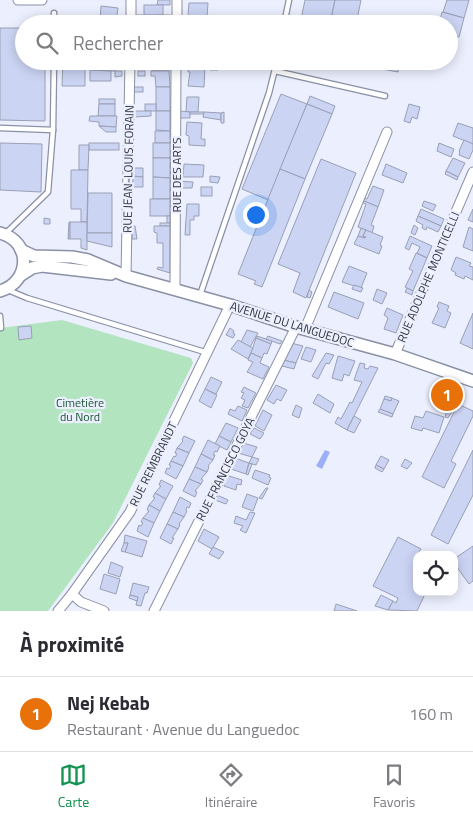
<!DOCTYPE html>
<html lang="fr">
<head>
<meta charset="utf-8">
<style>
  body { margin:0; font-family:"Titillium Web",sans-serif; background:#f7f7f7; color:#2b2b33 }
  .controls { position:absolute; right:15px; bottom:15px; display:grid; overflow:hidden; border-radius:10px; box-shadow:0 2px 12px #0003 }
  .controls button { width:45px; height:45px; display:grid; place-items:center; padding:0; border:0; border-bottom:1px solid #e1e1e2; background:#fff; color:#2b2b33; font:25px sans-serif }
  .you { position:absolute; left:255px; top:214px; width:18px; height:18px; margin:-12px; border:4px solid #fff; border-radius:50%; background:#1a73e8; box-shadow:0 0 0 8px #1a73e833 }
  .badge { display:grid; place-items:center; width:32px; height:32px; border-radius:50%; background:#13924f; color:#fff; font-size:16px; font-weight:700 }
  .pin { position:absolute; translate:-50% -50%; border:2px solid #fff; box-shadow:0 1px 5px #0006 }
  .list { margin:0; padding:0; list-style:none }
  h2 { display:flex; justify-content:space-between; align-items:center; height:65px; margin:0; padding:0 20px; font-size:21px }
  h2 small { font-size:16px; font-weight:400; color:#7c7c81 }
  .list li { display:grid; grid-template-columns:32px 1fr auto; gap:15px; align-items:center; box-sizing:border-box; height:75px; padding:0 20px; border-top:1px solid #e1e1e2 }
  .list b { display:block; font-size:19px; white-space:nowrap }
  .list p { margin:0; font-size:16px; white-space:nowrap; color:#7c7c81 }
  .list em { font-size:16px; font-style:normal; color:#7c7c81 }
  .icon { flex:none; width:28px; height:28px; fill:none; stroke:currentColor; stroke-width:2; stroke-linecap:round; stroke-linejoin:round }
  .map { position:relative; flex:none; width:473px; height:611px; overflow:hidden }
  .search { position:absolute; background:#fff; box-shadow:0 2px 12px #0003; left:15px; right:15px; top:15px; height:55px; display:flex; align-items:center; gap:12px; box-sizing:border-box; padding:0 18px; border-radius:28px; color:#7c7c81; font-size:19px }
  .sheet { height:140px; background:#fff }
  nav { display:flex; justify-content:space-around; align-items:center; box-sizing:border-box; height:70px; border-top:1px solid #e1e1e2; background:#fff; font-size:14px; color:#7c7c81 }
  nav a { display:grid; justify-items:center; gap:2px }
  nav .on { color:#13924f }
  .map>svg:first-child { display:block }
  .green { fill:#b3e4c0 }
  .water { fill:#9daff9 }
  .building { fill:#cbd4f3; stroke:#999fb5 }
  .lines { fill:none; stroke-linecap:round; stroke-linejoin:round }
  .service-casing { stroke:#8a90a5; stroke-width:7 }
  .minor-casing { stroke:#8a90a5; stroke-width:11 }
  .secondary-casing { stroke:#8a90a5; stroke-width:14 }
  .service { stroke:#fff; stroke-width:4.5 }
  .minor { stroke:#fff; stroke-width:9 }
  .secondary { stroke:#fff; stroke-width:11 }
  .labels { text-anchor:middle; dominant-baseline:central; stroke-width:4.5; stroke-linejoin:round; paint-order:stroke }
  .street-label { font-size:12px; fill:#32353e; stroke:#ecf0fe }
  .park-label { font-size:12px; fill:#19522f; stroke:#ecf0fe }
</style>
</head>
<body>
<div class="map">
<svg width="473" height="611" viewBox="0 0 473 611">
  <rect width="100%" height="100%" fill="#ecf0fe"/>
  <!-- green -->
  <path class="green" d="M62,320L191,358L193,363L113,523L48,611H0V328Z"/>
  <!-- water -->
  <path class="water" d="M325,450L330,452L322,469L316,466Z"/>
  <!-- building -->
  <g class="building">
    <path d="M158,0H170V5H157Z"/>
    <path d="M305,0H335L330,24H300Z"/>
    <path d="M335,0H361L356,24H330Z"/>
    <path d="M447,0H469L464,18L443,12Z"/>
    <path d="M189,3H208L207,17L188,16Z"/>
    <rect x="144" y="5" width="19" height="10"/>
    <path d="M101,6L118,8L116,22L100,21Z"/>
    <path d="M442,12L464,18L459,37L455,36L454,41L449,40V24H433L435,18L440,20Z"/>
    <rect x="135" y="15" width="10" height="5"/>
    <rect x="158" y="15" width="12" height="9"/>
    <path d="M0,28H24V61H45V121L0,120Z"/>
    <path d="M63,61H85V86H62Z"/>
    <rect x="104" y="61" width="11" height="10"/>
    <path d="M163,61H170L169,71H152V64H163Z"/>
    <path d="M217,61V67L205,66V62Z"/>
    <path d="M350,61H400L398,72L350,63Z"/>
    <path d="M188,66H205L204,87L188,86L190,72H188Z"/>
    <path d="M210,66L217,67L218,70H210Z"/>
    <path d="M90,70L111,71V81H90Z"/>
    <path d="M115,71H122V76L115,77Z"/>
    <rect x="138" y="71" width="7" height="5"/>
    <path d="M151,71H169L170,87H156L155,76H151Z"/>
    <rect x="134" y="87" width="9" height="5"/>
    <rect x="156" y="87" width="14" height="24"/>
    <path d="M281,94L307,104L268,200L242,189Z"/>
    <path d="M310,96L335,106L332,114L307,104Z"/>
    <path d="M187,97H199L198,112H186Z"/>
    <rect x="99" y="99" width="16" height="5"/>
    <path d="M99,104H115V116H98Z"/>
    <rect x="145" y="104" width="11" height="7"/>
    <path d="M307,104L332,114L305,179L280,169Z"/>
    <path d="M409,104L420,107L417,119L412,117L410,123L404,121Z"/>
    <path d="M134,111H151V116L134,117Z"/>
    <path d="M156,111H170V131L156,130Z"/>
    <path d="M180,111L190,112V118H180Z"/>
    <rect x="190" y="112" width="14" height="2"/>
    <path d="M204,112L221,113V120L203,117Z"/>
    <path d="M224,112V123H221V113Z"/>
    <path d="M90,116H117L116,127L99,126V122L89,121Z"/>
    <path d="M187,122L202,123L201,139H205V146L189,145V136L186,135Z"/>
    <path d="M458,123L473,128V144L453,136Z"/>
    <path d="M99,126L116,127V132H106Z"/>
    <rect x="155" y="131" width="15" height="12"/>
    <path d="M464,140L473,144V150L469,159L459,155L460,152L459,151Z"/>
    <path d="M0,143L42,144L41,192L0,190Z"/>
    <rect x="89" y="143" width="30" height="7"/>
    <rect x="153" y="143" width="17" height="15"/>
    <path d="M439,143L454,149L451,157L437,151Z"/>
    <path d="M79,145H89L88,170H79Z"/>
    <path d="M153,158H170V178L153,177Z"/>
    <path d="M453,158L465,163L458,177L446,171Z"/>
    <path d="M321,159L356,173L306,298L293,292L300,273L278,264Z"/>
    <path d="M184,164L204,165L203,177H183Z"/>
    <path d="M386,164L407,173L403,183L382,175Z"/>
    <path d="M133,168H143V177L132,176Z"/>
    <path d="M280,169L305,179L262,287L254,284L256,281L238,274Z"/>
    <path d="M71,170H88L87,222H81V209H71Z"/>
    <path d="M446,171L458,177L457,180L445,174Z"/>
    <path d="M132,176L143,177V187H132Z"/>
    <path d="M210,176L220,177L218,183L210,182Z"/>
    <path d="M153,177L170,178V199H153Z"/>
    <path d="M179,181L193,182L192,188H180Z"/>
    <path d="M373,186L384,190L378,207L362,200L363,198L367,199Z"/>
    <rect x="201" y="187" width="11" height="9"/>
    <path d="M88,193H112V233H87Z"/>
    <rect x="150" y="199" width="20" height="17"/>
    <path d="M362,200L378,207L371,225L374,226L372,233L358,227L366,204L361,202Z"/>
    <path d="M424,201L436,205L433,211L422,206Z"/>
    <path d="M187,204H199V216H194V220H190V235H185Z"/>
    <path d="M421,209L444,219L441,226L418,216Z"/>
    <path d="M473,209V222L468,220Z"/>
    <rect x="167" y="216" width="3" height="7"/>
    <path d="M418,216L441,226L438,232L427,227L426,230L422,228L423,225L416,221Z"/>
    <path d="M44,218L50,219V224H44Z"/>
    <path d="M69,222H70V239H68Z"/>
    <path d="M70,222H87V250L81,248V239H70Z"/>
    <rect x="160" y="223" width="10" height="3"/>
    <path d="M414,225L418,228L415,235L411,233Z"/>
    <path d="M132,226H135L137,239H132Z"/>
    <path d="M154,226H170V273L157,269L158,267L163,268V243H157V233L154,232Z"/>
    <path d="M469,227L473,229V251L463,247Z"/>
    <path d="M361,228L366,230L363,236L366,237L365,238L358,236Z"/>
    <path d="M366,230L383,237L380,245L382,246L379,254L354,244L358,236L365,238L366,237L363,236Z"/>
    <path d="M87,233H112V247L87,241Z"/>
    <path d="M410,236L432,246L427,258L417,253L420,247L412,243L409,250L405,248Z"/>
    <path d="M416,253L427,258L413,291L405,287L413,271L409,269Z"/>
    <path d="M456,257L471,263L469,266L473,267V280L465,276L464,279L455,275L456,273L451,270Z"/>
    <path d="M349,266L367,273L361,288L342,282Z"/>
    <path d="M354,285L363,288L361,292L352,289Z"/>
    <path d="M407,288L413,291L412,295L405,292Z"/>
    <path d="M377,289L387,293L382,304L373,300Z"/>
    <path d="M309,290L312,292L310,298L307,297Z"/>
    <path d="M334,292L364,303L358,319L328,307Z"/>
    <path d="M439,302L449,306L447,311L451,313L445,328L432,323L439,308L437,307Z"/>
    <path d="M387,308L403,315L396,333L384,329L388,318L384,315Z"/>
    <path d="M473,313V349L460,343Z"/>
    <path d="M31,326L32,338L19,340L18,327Z"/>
    <path d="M230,328L234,331L233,333L235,334L233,338L226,335Z"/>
    <path d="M247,330L258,333L250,347L241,342Z"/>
    <path d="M257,336L272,341L271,344L256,338Z"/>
    <path d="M268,336L282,341L280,344L266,339Z"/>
    <path d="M256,338L271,344L267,354L264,353L262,358L251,353Z"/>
    <path d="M238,340L253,348L248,359L231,349Z"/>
    <path d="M291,343L303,346L296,363L282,360Z"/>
    <path d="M306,347L316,350L311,362L301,359Z"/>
    <path d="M251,353L262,358L260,363L269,367L263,379L247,372L253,362L248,360Z"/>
    <path d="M326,353L334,355L329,364L326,363L318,379L312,376Z"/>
    <path d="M338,356L355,361L349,376L344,374L342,381L332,378Z"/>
    <path d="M283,360L296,363L294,369L282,366Z"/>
    <path d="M360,363L365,364L364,368L368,369L370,366L378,368L347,430L335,423L338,417L341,419L350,402L352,403L362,382L354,380Z"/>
    <path d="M211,377L222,382L216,394L205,389Z"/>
    <path d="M276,385L287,390L281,401L277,399L274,404L267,400Z"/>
    <path d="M244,387L256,393L248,408L242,406L245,400L241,398L244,393L241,392Z"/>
    <path d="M440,387L457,393L454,404L456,405L448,418L445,417L449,403L446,402L445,407L439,405L441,400L436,398Z"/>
    <path d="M205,389L217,395L211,408L199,401Z"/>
    <path d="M318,394L334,404L330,413L313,403Z"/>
    <path d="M385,396L392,398L391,401L384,399Z"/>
    <path d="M392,398L399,401L393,414L380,409L384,399L391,401Z"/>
    <path d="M436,398L441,400L439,405L434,404Z"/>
    <path d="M458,404L473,411V416L451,461L456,464L444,488L422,477Z"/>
    <path d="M296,405L302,408L299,418L292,415Z"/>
    <path d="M238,406L247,410L242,421L228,414L230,409L235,411Z"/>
    <path d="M380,409L393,414L392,417L378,412Z"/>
    <path d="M263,410L272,415L264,431L255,426Z"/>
    <path d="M426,411L444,417L439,433L423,428L422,431L411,428L415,416L423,418Z"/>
    <path d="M354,416L361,420L354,433L347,430Z"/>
    <path d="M226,423L238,428L231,442L219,436Z"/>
    <path d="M254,428L264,433L260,439L250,434Z"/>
    <path d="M184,436L195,441L189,453L177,448L183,441L182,440Z"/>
    <path d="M219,436L231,442L227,450L215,444Z"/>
    <path d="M208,440L220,446L217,452L215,451L213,455H215L213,460L201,454Z"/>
    <path d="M240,442L257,447L252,457L238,453L237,455L234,454Z"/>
    <path d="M177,448L189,453L183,466L171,461L174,456L175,457L177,454L175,453Z"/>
    <path d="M473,450V495L448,544L431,535Z"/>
    <path d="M201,454L213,460L208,466L209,467L207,472L195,467Z"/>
    <path d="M381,456L389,460L384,469L376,465Z"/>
    <path d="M252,457L259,459L256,465L249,463Z"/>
    <path d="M235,458L249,463L246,474L231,469Z"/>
    <path d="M405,459L412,463L407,469L401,466Z"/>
    <path d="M171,461L183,466L176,479L165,473L167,468L169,469L171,466L169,465Z"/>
    <path d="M249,463L252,464L248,475L246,474Z"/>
    <path d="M376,465L384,469L382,472L375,468Z"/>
    <path d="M195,467L207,472L201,479L203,480L201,484L189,479Z"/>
    <path d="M255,470L270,475L269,477L271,478L268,485L252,478Z"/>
    <path d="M226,475L242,480L241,485L237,484L236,490L224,486Z"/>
    <path d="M189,479L201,484L195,491L197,492L195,497L183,491Z"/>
    <path d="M161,480L173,486L166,499L155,493L161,486L159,485Z"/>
    <path d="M266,488H268L262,499L259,498Z"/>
    <path d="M155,493L166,499L160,511L149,505L155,498L153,497Z"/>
    <path d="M215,494L228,500L226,504L212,499Z"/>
    <path d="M247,494L258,498L253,511L242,507Z"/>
    <path d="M180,497L191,503L189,508L187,507L186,510L187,511L184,517L173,512Z"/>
    <path d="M149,505L160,511L154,523L143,518L149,511L147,510Z"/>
    <path d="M173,512L184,517L179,524L180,525L178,529L167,524Z"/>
    <path d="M250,512L255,513L246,533L240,530L243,526L234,523L236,516L246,520Z"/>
    <path d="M143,518L154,523L148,537L137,531L139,525L141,526L143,523L141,522Z"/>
    <path d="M167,524L178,529L172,538H174L171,544L160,538Z"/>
    <path d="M204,529L219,537L212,549L198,541Z"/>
    <path d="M125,535L147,541L142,557L125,552L128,543H124Z"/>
    <path d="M398,537L421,549L417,555L414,564L417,566V592H426L417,611L388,610L393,601L396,603L398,598L373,586Z"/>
    <path d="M124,543H128L125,552L121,551Z"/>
    <path d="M473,546V581L469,584L454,563V559Z"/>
    <path d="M213,547L224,552L219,559L209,554Z"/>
    <path d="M111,562L123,567L120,577L108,573Z"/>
    <path d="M104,574L120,579L116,594L100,589Z"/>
    <path d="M133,583L149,587L147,593H145L141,606L136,605L138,597L130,595Z"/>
    <path d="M130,595L138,597L137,601L129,598Z"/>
    <path d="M381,595L393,601L388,610L375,606Z"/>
    <path d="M336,604L357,611H334Z"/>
  </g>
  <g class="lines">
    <!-- service casing -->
    <g class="service-casing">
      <g id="service">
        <path d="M54,24V13"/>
        <path d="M284,24L289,0"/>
        <path d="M275,71L385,96"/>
        <path d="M0,128L53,130"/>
        <path d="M6,233L48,192L53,130L54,61"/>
        <path d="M8,290L27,298L208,353"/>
        <path d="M200,295L269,93L277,61"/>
        <path d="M0,316L1,328"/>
      </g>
    </g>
    <!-- minor casing -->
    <g class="minor-casing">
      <g id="minor">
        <path d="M18,0H42"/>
        <path d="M131,24V0"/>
        <path d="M177,24V0"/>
        <path d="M126,276L130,61"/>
        <path d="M175,289L176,61"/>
        <path d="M305,329L387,132"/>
        <path d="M395,354L473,172"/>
        <path d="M72,594L81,602L104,611"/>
        <path d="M58,611L72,594L130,512L230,305"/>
        <path d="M154,611L296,327"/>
      </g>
    </g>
    <!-- secondary casing -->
    <g class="secondary-casing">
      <g id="secondary">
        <path d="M0,233C32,241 31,282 0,291"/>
        <path d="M21,250L34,256L72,257L88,260L126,276L230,305L296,327L395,354L473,381"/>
        <path d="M21,275L32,268L42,266L111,274"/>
      </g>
    </g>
    <!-- service -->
    <use href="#service" class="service"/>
    <!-- minor -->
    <use href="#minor" class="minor"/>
    <!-- secondary -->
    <use href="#secondary" class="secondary"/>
  </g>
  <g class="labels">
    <!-- street labels -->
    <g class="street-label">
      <text transform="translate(128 169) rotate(-89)">RUE JEAN-LOUIS FORAIN</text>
      <text transform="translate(176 175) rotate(-90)">RUE DES ARTS</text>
      <text transform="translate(428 277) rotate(-67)">RUE ADOLPHE MONTICELLI</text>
      <text transform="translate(292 324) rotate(17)">AVENUE DU LANGUEDOC</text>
      <text transform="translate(153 464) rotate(-64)">RUE REMBRANDT</text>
      <text transform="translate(225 469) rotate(-63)">RUE FRANCISCO GOYA</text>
    </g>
    <!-- park labels -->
    <g class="park-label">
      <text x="80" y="402">Cimetière<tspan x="80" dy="14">du Nord</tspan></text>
    </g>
  </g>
</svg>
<div class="controls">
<button><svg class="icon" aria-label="locate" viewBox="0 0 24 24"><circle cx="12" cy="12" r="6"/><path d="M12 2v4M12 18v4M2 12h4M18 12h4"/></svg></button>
</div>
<div class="you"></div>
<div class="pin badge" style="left:447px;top:395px;background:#e8710a">1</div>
<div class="search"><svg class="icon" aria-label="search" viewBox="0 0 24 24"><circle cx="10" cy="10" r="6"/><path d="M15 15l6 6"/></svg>Rechercher</div>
</div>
<section class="sheet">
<h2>À proximité<small></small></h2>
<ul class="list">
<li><span class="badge" style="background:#e8710a">1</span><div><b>Nej Kebab</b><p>Restaurant · Avenue du Languedoc</p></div><em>160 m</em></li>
</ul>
</section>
<nav>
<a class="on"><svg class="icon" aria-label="map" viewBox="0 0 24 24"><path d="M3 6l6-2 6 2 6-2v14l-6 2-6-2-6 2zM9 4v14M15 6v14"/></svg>Carte</a>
<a><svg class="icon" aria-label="directions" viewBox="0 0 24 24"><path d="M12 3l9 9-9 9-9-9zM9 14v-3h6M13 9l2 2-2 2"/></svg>Itinéraire</a>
<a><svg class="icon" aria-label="saved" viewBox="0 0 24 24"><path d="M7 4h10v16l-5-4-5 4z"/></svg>Favoris</a>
</nav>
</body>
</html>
